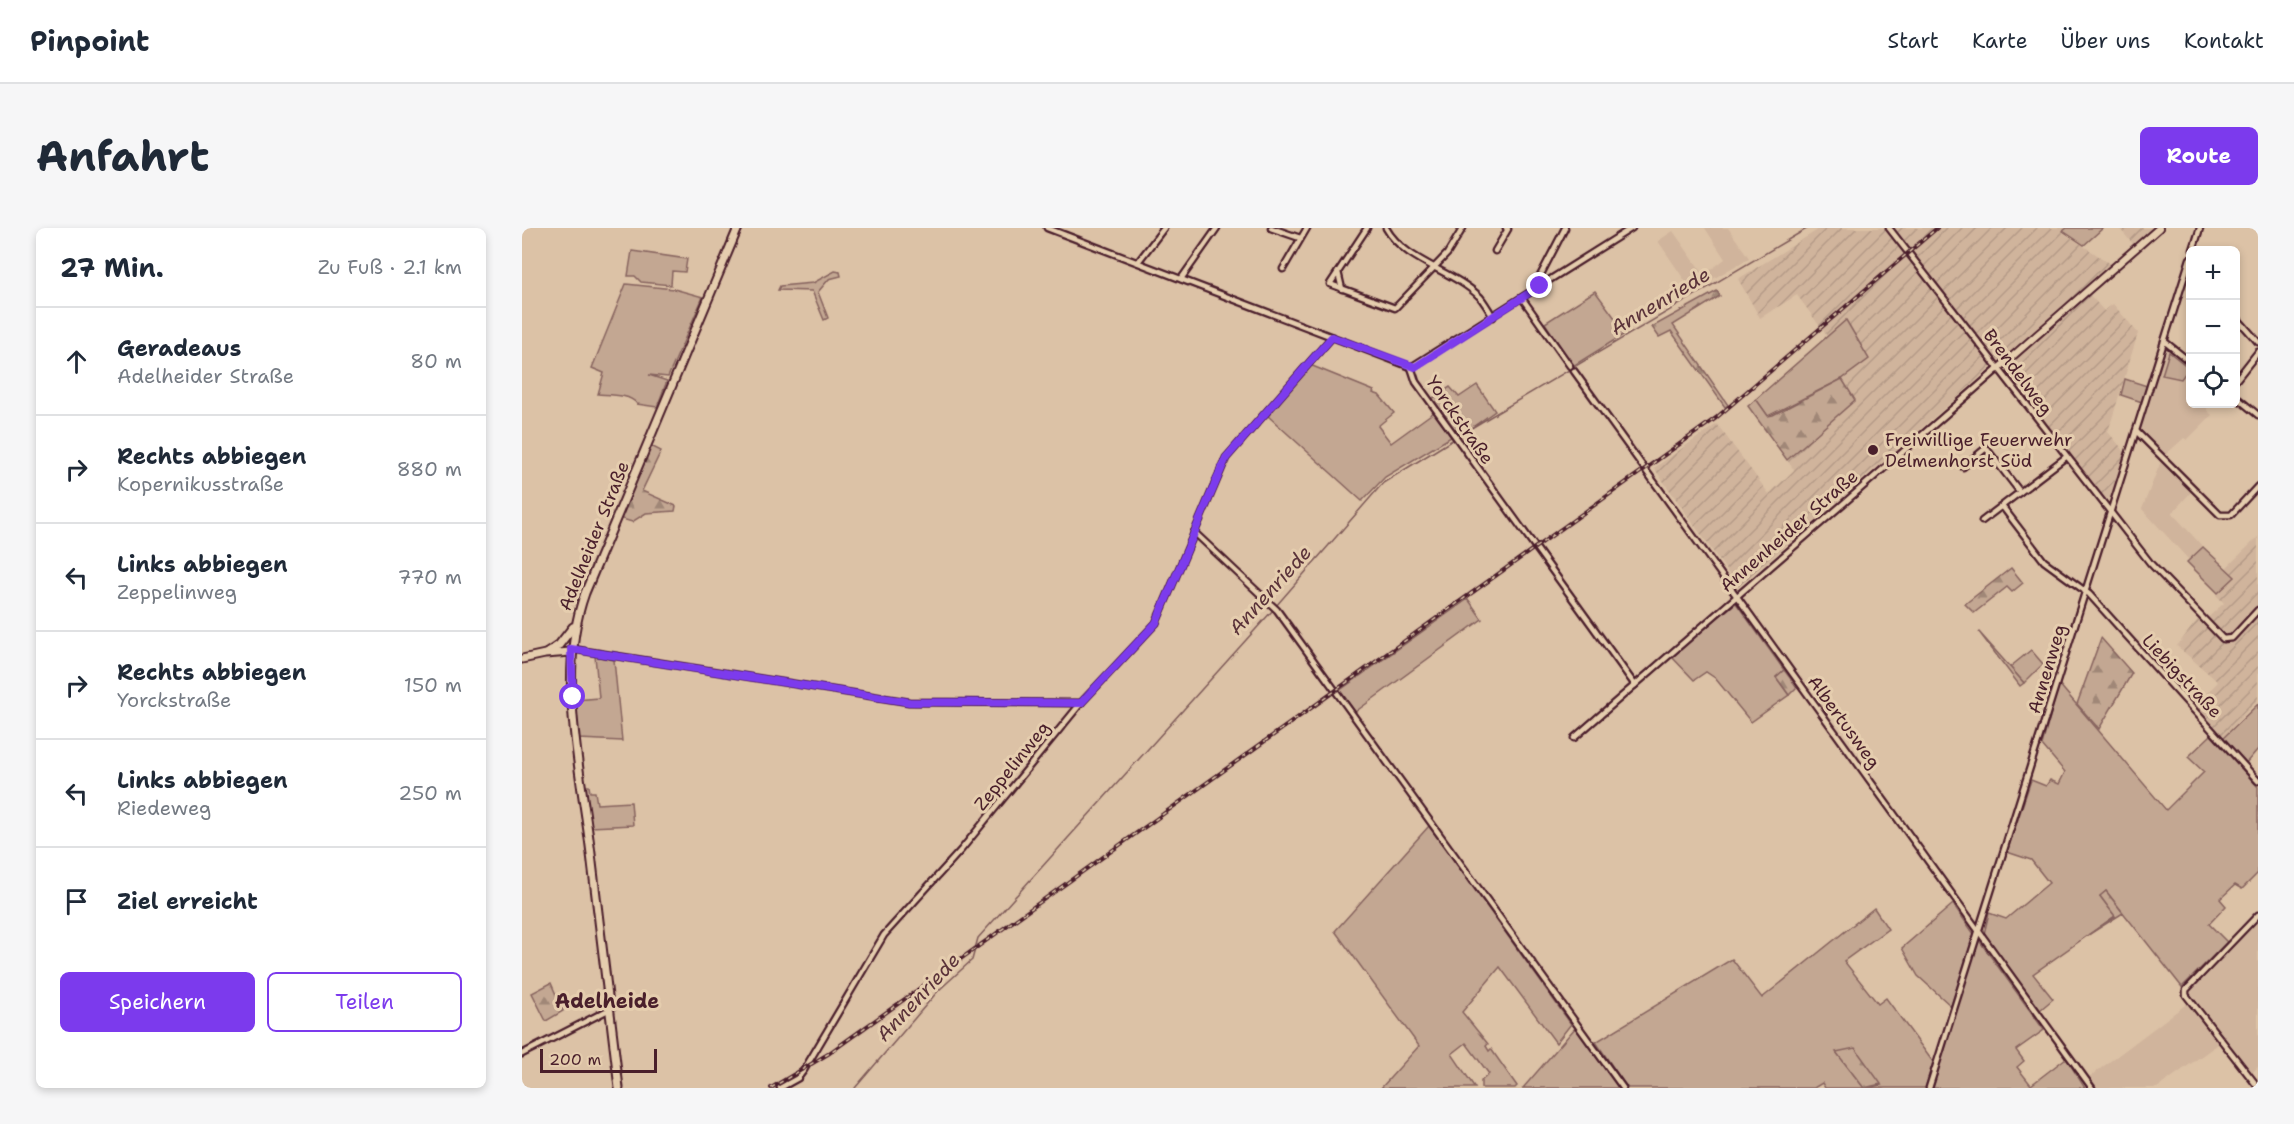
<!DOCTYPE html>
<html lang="de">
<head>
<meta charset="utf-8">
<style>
  body { margin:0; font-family:"Shantell Sans",sans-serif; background:#f6f6f7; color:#1f2937 }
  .controls { position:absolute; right:18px; top:18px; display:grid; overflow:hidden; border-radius:9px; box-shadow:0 3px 9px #0003 }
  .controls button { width:54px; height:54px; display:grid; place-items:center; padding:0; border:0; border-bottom:2px solid #e0e1e3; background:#fff; color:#1f2937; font:30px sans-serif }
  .scale { position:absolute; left:18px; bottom:15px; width:117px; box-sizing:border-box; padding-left:6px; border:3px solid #4a1f2b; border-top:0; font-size:16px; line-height:21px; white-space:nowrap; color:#4a1f2b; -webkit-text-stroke:4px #e5cdae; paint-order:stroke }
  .stop { position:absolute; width:18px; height:18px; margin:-14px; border:4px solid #7c3aed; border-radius:50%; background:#fff }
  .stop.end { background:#7c3aed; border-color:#fff; box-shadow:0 2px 6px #0008 }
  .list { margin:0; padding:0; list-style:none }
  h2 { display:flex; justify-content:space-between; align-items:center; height:78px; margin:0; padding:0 24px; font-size:26px }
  h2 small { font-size:20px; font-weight:400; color:#747a83 }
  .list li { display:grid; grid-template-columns:39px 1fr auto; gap:18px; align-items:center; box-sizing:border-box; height:108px; padding:0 24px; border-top:2px solid #e0e1e3 }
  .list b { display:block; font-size:22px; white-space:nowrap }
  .list p { margin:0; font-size:20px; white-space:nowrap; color:#747a83 }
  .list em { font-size:20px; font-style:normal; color:#747a83 }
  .actions { display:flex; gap:12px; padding:18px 24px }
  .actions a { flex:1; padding:14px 0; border:2px solid #7c3aed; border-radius:9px; text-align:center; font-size:21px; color:#7c3aed }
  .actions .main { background:#7c3aed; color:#fff }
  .icon { flex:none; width:33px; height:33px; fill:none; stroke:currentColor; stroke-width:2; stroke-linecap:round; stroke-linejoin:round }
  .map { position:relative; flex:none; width:1736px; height:860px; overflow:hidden; border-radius:9px }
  header { display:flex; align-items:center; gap:36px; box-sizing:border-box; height:84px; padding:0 30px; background:#fff; border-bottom:2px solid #e0e1e3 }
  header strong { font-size:28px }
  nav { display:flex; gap:33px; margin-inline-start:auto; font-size:21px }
  .intro { display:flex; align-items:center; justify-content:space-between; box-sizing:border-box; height:144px; padding:0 36px }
  h1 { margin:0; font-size:42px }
  .button { padding:15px 27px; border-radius:9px; background:#7c3aed; color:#fff; font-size:21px; font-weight:700 }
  main { display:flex; gap:36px; padding:0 36px }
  aside { flex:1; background:#fff; border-radius:9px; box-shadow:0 3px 9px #0003 }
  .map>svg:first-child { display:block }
  .built { fill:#d0b49c }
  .industrial { fill:url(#industrial-furrows) }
  .green { fill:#c3a792; stroke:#86635e; stroke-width:1.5 }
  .forest { fill:url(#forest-firs); stroke:#86635e; stroke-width:1.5 }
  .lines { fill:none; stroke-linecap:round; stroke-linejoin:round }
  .stream { stroke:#7e5a58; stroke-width:1.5 }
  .minor-casing { stroke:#4a1f2b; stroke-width:9 }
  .tertiary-casing { stroke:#4a1f2b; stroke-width:10 }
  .secondary-casing { stroke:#4a1f2b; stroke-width:11 }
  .minor { stroke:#e5cdae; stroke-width:4.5 }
  .tertiary { stroke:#e5cdae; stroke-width:6 }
  .secondary { stroke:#e5cdae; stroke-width:7 }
  .rail-casing { stroke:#4a1f2b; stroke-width:4 }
  .rail { stroke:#e5cdae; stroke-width:1.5; stroke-dasharray:4.5; stroke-linecap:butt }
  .route { stroke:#7c3aed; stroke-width:8 }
  .poi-dot { fill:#4a1f2b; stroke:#e5cdae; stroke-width:2 }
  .labels { text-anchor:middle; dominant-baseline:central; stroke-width:6; stroke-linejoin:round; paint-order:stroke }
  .street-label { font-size:18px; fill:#4a1f2b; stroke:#e5cdae }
  .poi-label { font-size:18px; fill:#4a1f2b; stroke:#e5cdae; text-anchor:start }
  .water-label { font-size:20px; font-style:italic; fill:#5b333a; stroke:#e5cdae }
  .neighbourhood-label { font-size:20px; font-weight:bold; fill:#4a1f2b; stroke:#e5cdae }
</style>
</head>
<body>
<header>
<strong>Pinpoint</strong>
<nav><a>Start</a><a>Karte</a><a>Über uns</a><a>Kontakt</a></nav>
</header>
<div class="intro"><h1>Anfahrt</h1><a class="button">Route</a></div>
<main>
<aside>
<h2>27 Min.<small>Zu Fuß · 2.1 km</small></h2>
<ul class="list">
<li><svg class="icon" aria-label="ahead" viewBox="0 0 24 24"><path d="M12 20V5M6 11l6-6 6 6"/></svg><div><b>Geradeaus</b><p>Adelheider Straße</p></div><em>80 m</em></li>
<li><svg class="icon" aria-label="right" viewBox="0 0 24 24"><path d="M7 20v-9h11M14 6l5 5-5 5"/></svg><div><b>Rechts abbiegen</b><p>Kopernikusstraße</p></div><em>880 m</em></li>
<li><svg class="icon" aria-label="left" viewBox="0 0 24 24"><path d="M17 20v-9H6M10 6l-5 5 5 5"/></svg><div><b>Links abbiegen</b><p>Zeppelinweg</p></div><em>770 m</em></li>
<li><svg class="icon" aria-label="right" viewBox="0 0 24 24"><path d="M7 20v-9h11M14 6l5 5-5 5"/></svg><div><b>Rechts abbiegen</b><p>Yorckstraße</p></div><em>150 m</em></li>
<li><svg class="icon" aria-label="left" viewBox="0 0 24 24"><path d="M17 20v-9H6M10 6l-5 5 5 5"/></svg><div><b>Links abbiegen</b><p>Riedeweg</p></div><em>250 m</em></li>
<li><svg class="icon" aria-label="arrive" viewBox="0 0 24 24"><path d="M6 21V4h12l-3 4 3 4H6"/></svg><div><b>Ziel erreicht</b></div></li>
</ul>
<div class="actions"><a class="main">Speichern</a><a>Teilen</a></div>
</aside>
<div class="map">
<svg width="1736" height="860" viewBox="0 0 1736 860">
  <defs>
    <pattern id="industrial-furrows" width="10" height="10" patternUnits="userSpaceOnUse" patternTransform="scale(1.5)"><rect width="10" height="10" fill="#d0b49c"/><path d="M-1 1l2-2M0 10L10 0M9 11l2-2" fill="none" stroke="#b49a87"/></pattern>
    <pattern id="forest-firs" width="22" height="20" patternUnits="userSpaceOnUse" patternTransform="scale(1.5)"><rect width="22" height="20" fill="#c3a792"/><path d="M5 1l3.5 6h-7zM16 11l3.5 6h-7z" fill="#a08777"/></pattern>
  </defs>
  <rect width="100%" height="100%" fill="#dcc2a6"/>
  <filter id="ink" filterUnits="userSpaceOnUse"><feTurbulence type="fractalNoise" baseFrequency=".0167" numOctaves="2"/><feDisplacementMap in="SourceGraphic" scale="12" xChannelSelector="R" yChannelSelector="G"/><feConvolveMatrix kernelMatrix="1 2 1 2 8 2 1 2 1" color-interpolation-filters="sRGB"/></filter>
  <g filter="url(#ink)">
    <!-- built -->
    <g class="built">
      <path d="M1183,0H1206L1227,30L1170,63L1136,13L1151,3L1182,47L1203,31Z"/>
      <path d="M1644,120L1668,138V176H1686L1685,182L1690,187L1665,212L1662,210L1642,228L1619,200Z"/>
      <path d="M1639,233L1670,263L1650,285L1681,319L1667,332L1620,281Z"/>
      <path d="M1736,692V839L1729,846L1669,765L1668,760Z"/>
      <path d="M1667,774L1699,814L1635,860H1573L1566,850Z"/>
    </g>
    <!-- industrial -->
    <g class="industrial">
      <path d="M1299,0H1544L1540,4L1589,36L1216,359L1132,240L1195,196L1247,266L1272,242L1265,232L1333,172L1320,151L1347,131L1324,92L1305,108L1275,67L1238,90L1216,51Z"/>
      <path d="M1597,0H1630L1611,16Z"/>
      <path d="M1568,67L1582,83L1591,76L1616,105L1586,204L1604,225L1589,270L1581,271L1483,141Z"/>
      <path d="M1736,309V472L1701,509L1673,477L1696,454L1655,418L1676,391L1680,395L1702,375L1694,367L1713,349L1704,340Z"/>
    </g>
    <!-- green -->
    <g class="green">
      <path d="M1545,0H1581L1562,17L1541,3Z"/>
      <path d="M110,23L165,31L163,44L150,43L149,57L119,54L113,48H106Z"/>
      <path d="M104,56L152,61L181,69L146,149L127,147L145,153L135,179L115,176C108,166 88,167 76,166L82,145L70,140Z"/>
      <path d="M1073,63L1104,105L1051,138L1023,95Z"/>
      <path d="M1324,92L1347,131L1320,151L1246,188L1234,171Z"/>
      <path d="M1647,124L1667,140L1659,151L1640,147Z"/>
      <path d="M788,137L852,163L851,165L857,167L872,185L856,198L869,215L912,184L929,209L863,249L840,273L746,188Z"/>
      <path d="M1603,151L1625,158L1620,174L1599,167Z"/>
      <path d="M955,157L973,183L938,208L908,172L928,159L937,169Z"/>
      <path d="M1681,319L1713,349L1696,365L1665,334Z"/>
      <path d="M946,371L960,391L833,484L817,463Z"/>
      <path d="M1214,375L1262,442L1254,449L1267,467L1229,494L1193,450L1184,444L1172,452L1149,428Z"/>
      <path d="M1509,422L1521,436L1502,455L1488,439Z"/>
      <path d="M73,428L92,432L100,513L57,511L54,472L77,470Z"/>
      <path d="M1537,456L1644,582L1682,544L1666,529L1689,507L1736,559V645L1720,661L1713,657L1698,671L1704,678L1687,696L1705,714L1660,759L1584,663L1578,668L1593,688L1511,746L1531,771L1518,782L1462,706L1467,685L1484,691L1527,655L1509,632L1485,624L1509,552L1524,558L1528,552L1537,556L1543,544L1520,517Z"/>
      <path d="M1736,476V521L1723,536L1701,510Z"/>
      <path d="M63,558H67L68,564H73L75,576L109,574L111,597L69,599Z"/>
      <path d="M907,598L1049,796L1034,815L978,739L940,784L966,816L964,818L967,823L969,821L995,858L993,860H959V853L967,846L944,815L930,826L953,860H859L897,818L813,703Z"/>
      <path d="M1431,676L1452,706L1429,778L1396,748L1380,720Z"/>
      <path d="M1352,680L1366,701L1322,733L1356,776L1364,770L1411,834L1403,860H1344L1359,857L1315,825L1342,860H1303L1300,855L1292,860H1105L1074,814L1210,731L1240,770Z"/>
      <path d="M1456,711L1522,802L1494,822L1502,833L1495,839L1509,857L1544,830L1563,860H1411Z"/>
      <path d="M1054,799L1097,860H1001Z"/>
    </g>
    <!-- forest -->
    <g class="forest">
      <path d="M313,43L318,44L319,48L307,51L296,64L306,90L302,92L290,63L256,62L258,58L291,55Z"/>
      <path d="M1195,63L1198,68L1151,97L1206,177L1203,179L1149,103L1137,109L1130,99Z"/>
      <path d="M1320,151L1333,172L1265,232L1226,178L1234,171L1246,188L1251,187Z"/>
      <path d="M129,218L139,223L120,263L154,278L153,283L124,285L110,294L97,290Z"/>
      <path d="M1489,340L1501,355L1490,364L1485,359L1452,385L1443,376Z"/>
      <path d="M1457,404L1502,455L1498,458Z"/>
      <path d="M1579,410L1610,445L1577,501L1555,476Z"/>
      <path d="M1262,442L1275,459L1267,467L1254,449Z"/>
      <path d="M1584,663L1601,685L1566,707L1593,688L1578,668Z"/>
      <path d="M29,755L41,783L24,793L10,765Z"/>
      <path d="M1333,820L1359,856L1342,860L1314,824Z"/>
    </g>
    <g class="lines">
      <!-- stream -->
      <g class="stream">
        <path d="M936,208L1286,0"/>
        <path d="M754,378L861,255L932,211"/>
        <path d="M333,860L416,763L450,732L456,710L751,382"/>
      </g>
      <!-- minor casing -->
      <g class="minor-casing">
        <g id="minor">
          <path d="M525,0L889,139"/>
          <path d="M749,0L778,10"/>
          <path d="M845,0L808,56L873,80L925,26L941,0"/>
          <path d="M864,0C883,34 931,42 958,69C963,75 967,82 971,89"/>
          <path d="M1367,0L1629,336L1701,411L1710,410L1736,382"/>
          <path d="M1671,22L1678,0"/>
          <path d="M973,23L986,1L984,0"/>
          <path d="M616,34L642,0"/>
          <path d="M761,41L785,0"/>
          <path d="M816,44L820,61"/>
          <path d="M659,51L695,0"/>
          <path d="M1018,58L1016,52L1043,0"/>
          <path d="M1000,70L1048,138"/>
          <path d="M1714,89L1736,114"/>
          <path d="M1642,113L1668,134"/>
          <path d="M889,139L894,154L1113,457"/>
          <path d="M889,139L1110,0"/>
          <path d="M1052,143L1570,860"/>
          <path d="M1714,152L1736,124"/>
          <path d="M1714,169L1736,187"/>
          <path d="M1614,203L1698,287H1709L1736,258"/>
          <path d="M1441,239L1464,220L1498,264"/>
          <path d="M1480,278L1522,333L1567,366L1736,553"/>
          <path d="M1460,293L1544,229"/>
          <path d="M672,304L755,382L1101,860"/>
          <path d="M50,421L387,474L559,475"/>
          <path d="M1052,510L1476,141"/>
          <path d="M1736,687L1664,762V767L1736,859"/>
          <path d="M0,826L88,781"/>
          <path d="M258,860L276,850L282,842L362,707L439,622L559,475L634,395L704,230L810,109"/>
          <path d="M1407,860L1668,31"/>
        </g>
      </g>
      <!-- tertiary casing -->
      <g class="tertiary-casing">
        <path id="tertiary" d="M1476,141L1637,0"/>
      </g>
      <!-- secondary casing -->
      <g class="secondary-casing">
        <g id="secondary">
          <path d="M25,425L37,417L51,399"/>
          <path d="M0,431L23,426L49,424"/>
          <path d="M97,860C88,782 79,704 69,626C59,543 34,445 63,365L216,0"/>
        </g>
      </g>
      <!-- minor -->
      <use href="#minor" class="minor"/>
      <!-- tertiary -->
      <use href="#tertiary" class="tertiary"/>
      <!-- secondary -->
      <use href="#secondary" class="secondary"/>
      <!-- rail casing -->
      <g class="rail-casing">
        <path id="rail" d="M249,860L306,826L1194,190L1415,0"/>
      </g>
      <!-- rail -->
      <use href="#rail" class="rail"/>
    </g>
  </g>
  <g class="lines" filter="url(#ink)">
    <!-- route -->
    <path class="route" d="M51,469L49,421L387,474L559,475L634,395L704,230L810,109L893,139L1018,58"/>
  </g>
  <!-- markers -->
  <circle class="poi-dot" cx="1351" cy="222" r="6"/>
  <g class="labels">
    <!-- street labels -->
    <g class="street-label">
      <text transform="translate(1496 144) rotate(53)">Brendelweg</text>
      <text transform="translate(938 192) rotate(55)">Yorckstraße</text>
      <text transform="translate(1267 303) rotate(-41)">Annenheider Straße</text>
      <text transform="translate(72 308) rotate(-68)">Adelheider Straße</text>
      <text transform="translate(1525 441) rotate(-73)">Annenweg</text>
      <text transform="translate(1660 448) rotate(47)">Liebigstraße</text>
      <text transform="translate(1322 494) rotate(54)">Albertusweg</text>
      <text transform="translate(490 538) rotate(-51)">Zeppelinweg</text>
    </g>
    <!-- poi labels -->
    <g class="poi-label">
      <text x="1363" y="212">Freiwillige Feuerwehr<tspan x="1363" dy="21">Delmenhorst Süd</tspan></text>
    </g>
    <!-- water labels -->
    <g class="water-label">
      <text transform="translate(1138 73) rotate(-31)">Annenriede</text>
      <text transform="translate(748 362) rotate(-48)">Annenriede</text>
      <text transform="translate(396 769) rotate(-47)">Annenriede</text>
    </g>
    <!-- neighbourhood labels -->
    <g class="neighbourhood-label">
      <text x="85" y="773">Adelheide</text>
    </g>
  </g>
</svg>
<div class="controls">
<button>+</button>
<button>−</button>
<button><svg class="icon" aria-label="locate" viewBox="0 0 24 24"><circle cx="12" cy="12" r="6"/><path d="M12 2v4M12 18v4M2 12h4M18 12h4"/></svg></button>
</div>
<div class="scale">200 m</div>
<div class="stop" style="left:51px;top:469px"></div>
<div class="stop end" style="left:1018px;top:58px"></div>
</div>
</main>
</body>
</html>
